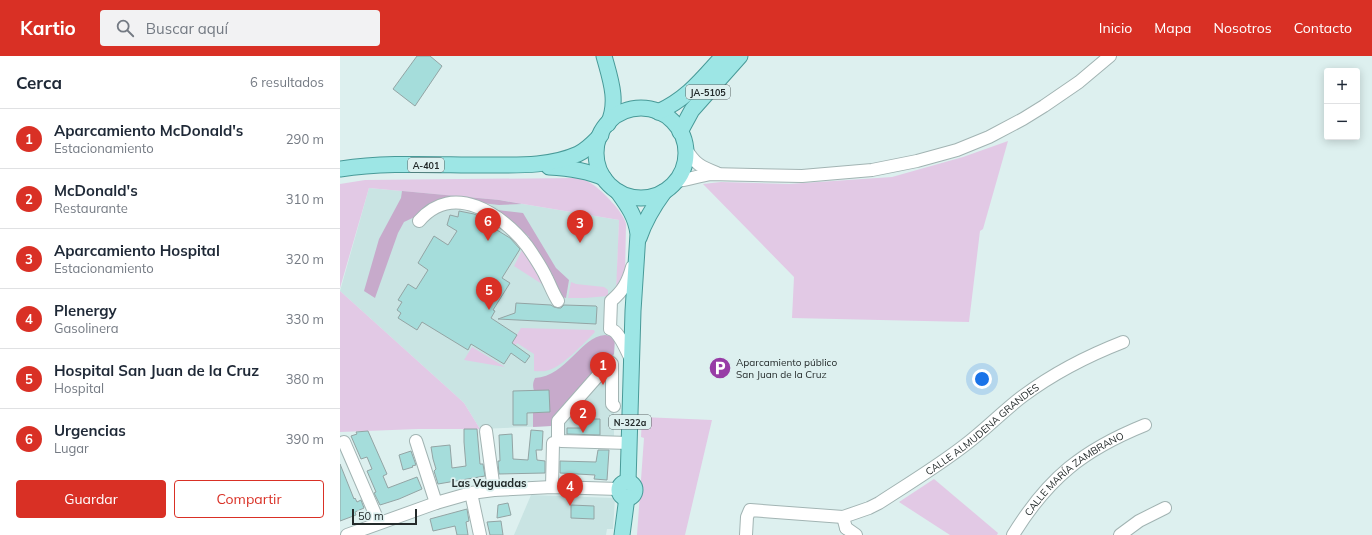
<!DOCTYPE html>
<html lang="es">
<head>
<meta charset="utf-8">
<style>
  body { margin:0; font-family:Mulish,sans-serif; background:#f2f2f3; color:#1f2937 }
  .controls { position:absolute; right:12px; top:12px; display:grid; overflow:hidden; border-radius:4px; box-shadow:0 2px 10px #0003 }
  .controls button { width:36px; height:36px; display:grid; place-items:center; padding:0; border:0; border-bottom:1px solid #e0e1e3; background:#fff; color:#1f2937; font:20px sans-serif }
  .scale { position:absolute; left:12px; bottom:10px; width:65px; box-sizing:border-box; padding-left:4px; border:2px solid #232a2a; border-top:0; font-size:11px; line-height:14px; white-space:nowrap; color:#232a2a; -webkit-text-stroke:3px #ddf0ef; paint-order:stroke }
  .you { position:absolute; left:642px; top:323px; width:14px; height:14px; margin:-10px; border:3px solid #fff; border-radius:50%; background:#1a73e8; box-shadow:0 0 0 6px #1a73e833 }
  .badge { display:grid; place-items:center; width:26px; height:26px; border-radius:50%; background:#d93025; color:#fff; font-size:13px; font-weight:700 }
  .pin { position:absolute; translate:-50% -33px; filter:drop-shadow(0 1px 2px #0008) }
  .pin::after { content:''; position:absolute; top:21px; width:14px; height:12px; background:inherit; clip-path:polygon(0 0,100% 0,50% 100%) }
  .list { margin:0; padding:0; list-style:none }
  h2 { display:flex; justify-content:space-between; align-items:center; height:52px; margin:0; padding:0 16px; font-size:17px }
  h2 small { font-size:13px; font-weight:400; color:#747a83 }
  .list li { display:grid; grid-template-columns:26px 1fr auto; gap:12px; align-items:center; box-sizing:border-box; height:60px; padding:0 16px; border-top:1px solid #e0e1e3 }
  .list b { display:block; font-size:15px; white-space:nowrap }
  .list p { margin:0; font-size:13px; white-space:nowrap; color:#747a83 }
  .list em { font-size:13px; font-style:normal; color:#747a83 }
  .actions { display:flex; gap:8px; padding:12px 16px }
  .actions a { flex:1; padding:9px 0; border:1px solid #d93025; border-radius:4px; text-align:center; font-size:14px; color:#d93025 }
  .actions .main { background:#d93025; color:#fff }
  .icon { flex:none; width:22px; height:22px; fill:none; stroke:currentColor; stroke-width:2; stroke-linecap:round; stroke-linejoin:round }
  .map { position:relative; flex:none; width:1032px; height:479px; overflow:hidden }
  header { display:flex; align-items:center; gap:24px; box-sizing:border-box; height:56px; padding:0 20px; background:#d93025; color:#fff }
  header strong { font-size:19px }
  nav { display:flex; gap:22px; margin-inline-start:auto; font-size:14px }
  .search { width:280px; height:36px; background:#f2f2f3; display:flex; align-items:center; gap:10px; box-sizing:border-box; padding:0 14px; border-radius:4px; color:#747a83; font-size:15px }
  main { display:flex }
  aside { flex:1; background:#fff }
  .map>svg:first-child { display:block }
  .built { fill:#c9e4e3 }
  .green { fill:#e2c9e5 }
  .forest { fill:#c7aacb }
  .building { fill:#a5dddb; stroke:#93a4a4 }
  .lines { fill:none; stroke-linecap:round; stroke-linejoin:round }
  .minor-casing { stroke:#a2b4b3; stroke-width:14 }
  .major-casing { stroke:#489a98; stroke-width:17 }
  .minor { stroke:#fff; stroke-width:12 }
  .major { stroke:#9de6e5; stroke-width:15 }
  .labels { text-anchor:middle; dominant-baseline:central; stroke-width:3.5; stroke-linejoin:round; paint-order:stroke }
  .shield { fill:#ddf0ef; stroke:#5b6565; stroke-width:1 }
  .shield-label { font-size:9px; font-weight:bold; fill:#232a2a }
  .poi-label { font-size:10px; fill:#232a2a; stroke:#ddf0ef; text-anchor:start }
  .street-label { font-size:10px; fill:#232a2a; stroke:#ddf0ef }
  .neighbourhood-label { font-size:11px; font-weight:bold; fill:#232a2a; stroke:#ddf0ef }
</style>
</head>
<body>
<header>
<strong>Kartio</strong>
<div class="search"><svg class="icon" aria-label="search" viewBox="0 0 24 24"><circle cx="10" cy="10" r="6"/><path d="M15 15l6 6"/></svg>Buscar aquí</div>
<nav><a>Inicio</a><a>Mapa</a><a>Nosotros</a><a>Contacto</a></nav>
</header>
<main>
<aside>
<h2>Cerca<small>6 resultados</small></h2>
<ul class="list">
<li><span class="badge">1</span><div><b>Aparcamiento McDonald's</b><p>Estacionamiento</p></div><em>290 m</em></li>
<li><span class="badge">2</span><div><b>McDonald's</b><p>Restaurante</p></div><em>310 m</em></li>
<li><span class="badge">3</span><div><b>Aparcamiento Hospital</b><p>Estacionamiento</p></div><em>320 m</em></li>
<li><span class="badge">4</span><div><b>Plenergy</b><p>Gasolinera</p></div><em>330 m</em></li>
<li><span class="badge">5</span><div><b>Hospital San Juan de la Cruz</b><p>Hospital</p></div><em>380 m</em></li>
<li><span class="badge">6</span><div><b>Urgencias</b><p>Lugar</p></div><em>390 m</em></li>
</ul>
<div class="actions"><a class="main">Guardar</a><a>Compartir</a></div>
</aside>
<div class="map">
<svg width="1032" height="479" viewBox="0 0 1032 479">
  <rect width="100%" height="100%" fill="#ddf0ef"/>
  <!-- built -->
  <g class="built">
    <path d="M29,132L159,144L279,164L274,302V391L215,383L211,370L140,373L124,347L112,336L0,235Z"/>
    <path d="M191,439L275,442L273,473H267L266,479H174Z"/>
  </g>
  <!-- green -->
  <g class="green">
    <path d="M668,85L643,173L640,175L629,266L452,262L454,221L363,128L381,126L449,128L552,121L623,101Z"/>
    <path d="M235,122C241,123 247,124 252,128C262,134 284,157 286,168L285,219L276,235L279,164L159,144L29,132L0,232V128L25,124Z"/>
    <path d="M183,192L205,230L174,210Z"/>
    <path d="M231,226L236,228L264,231L268,234V240L245,242H228Z"/>
    <path d="M0,235L112,336L124,347L140,373H78L0,376Z"/>
    <path d="M181,272L254,274L255,276C244,287 223,310 209,314C204,316 199,315 194,315V298L177,287L176,289L172,287Z"/>
    <path d="M132,291L165,311L124,304Z"/>
    <path d="M302,361L372,364L345,479H297L304,382L301,381Z"/>
    <path d="M594,423L658,477L657,479H610L559,446Z"/>
  </g>
  <!-- forest -->
  <g class="forest">
    <path d="M62,135L159,144L182,148L159,149L142,147L83,157L64,166L58,177L35,242L24,235L39,183L61,142Z"/>
    <path d="M157,154L183,157L216,212L229,224L226,242L222,241L187,184L189,181L178,171Z"/>
    <path d="M265,279L275,281L274,298L211,370L193,371V357L210,356C202,346 188,335 195,322C227,320 240,281 265,279Z"/>
  </g>
  <!-- building -->
  <g class="building">
    <path d="M77,0H90L102,10L75,50L53,33Z"/>
    <path d="M119,155L134,158L147,164L153,168L152,171L170,182L180,193L162,222L170,227L153,254L155,255L151,262L177,279L172,287L190,300L185,307L171,297L164,308L131,288L128,294L82,266L77,274L58,262L61,257L57,254L62,246L58,244L68,228L76,233L88,214L78,207L94,180L108,189L117,175L107,169L110,159L118,161Z"/>
    <path d="M176,247L211,249L214,251L218,252H221L224,249L256,250L257,251L256,268L158,263L175,257Z"/>
    <path d="M209,334L210,356L187,357V369H173V335Z"/>
    <path d="M241,363H260V379L227,378V372H241Z"/>
    <path d="M124,373H137L140,408H143L145,420L98,428L94,415L96,413L93,403L91,391L110,389L112,412L126,410L124,386Z"/>
    <path d="M191,374L203,375L202,394H196L197,404L205,405V417L159,418L158,407V405H160L159,379L172,378L173,403L188,404Z"/>
    <path d="M28,375L47,418L43,420L48,432L77,421L82,433L59,443L40,449L34,437L36,436L27,415L32,413L27,401L21,403L11,380L17,378L16,376Z"/>
    <path d="M258,394H269L267,424L254,423L255,419L220,417V405L256,406Z"/>
    <path d="M71,395L76,409L72,410L73,411L63,414L59,399Z"/>
    <path d="M0,408L14,443L15,442L17,446L21,444L24,452L15,456L16,459L0,465Z"/>
    <path d="M168,447L171,459L157,462L158,449Z"/>
    <path d="M231,449L254,450V463L231,462Z"/>
    <path d="M127,453L129,465L126,466L128,479H117L115,470L93,475L90,463Z"/>
    <path d="M161,465L163,479H150L147,466Z"/>
  </g>
  <g class="lines">
    <!-- minor casing -->
    <g class="minor-casing">
      <g id="minor">
        <path d="M346,93C355,108 361,111 377,117"/>
        <path d="M336,125C348,124 358,120 370,118L462,120L532,114L577,105L617,94L649,81L683,63L704,50L739,26L770,0"/>
        <path d="M79,165C113,125 162,158 187,190C194,200 202,212 207,223C211,231 213,237 218,245"/>
        <path d="M292,305C287,297 280,275 270,273L271,245C283,235 288,226 292,211"/>
        <path d="M274,350L272,348V308L270,306L218,365V382L221,385L289,387"/>
        <path d="M146,375L154,434"/>
        <path d="M76,385L96,447"/>
        <path d="M4,386L39,467"/>
        <path d="M212,431L213,387"/>
        <path d="M131,437L140,479"/>
        <path id="s1" d="M506,472L503,461L529,452L539,447C568,428 598,410 625,389C645,374 663,355 683,340C714,317 747,300 783,286"/>
        <path d="M506,472L516,479"/>
        <path d="M7,479L96,447L131,437L154,434L212,431L279,433"/>
        <path d="M406,479L407,461L410,454L503,461"/>
        <path id="s2" d="M673,479C708,422 743,394 805,369"/>
        <path d="M780,479L799,465L825,452"/>
      </g>
    </g>
    <!-- major casing -->
    <g class="major-casing">
      <g id="major">
        <path d="M264,0C270,22 279,46 268,68"/>
        <circle cx="301" cy="97" r="45"/>
        <path d="M318,56C347,43 362,23 383,0"/>
        <path d="M340,76L352,54L400,0"/>
        <path d="M209,111C228,112 246,114 264,122"/>
        <path d="M0,113C47,106 96,109 144,109C175,109 209,111 238,98C247,94 254,86 261,79"/>
        <path d="M278,136C288,150 296,161 298,178L293,255L288,426"/>
        <path d="M299,182C305,164 313,151 324,136"/>
        <circle cx="287" cy="434" r="8"/>
        <path d="M282,479L287,441"/>
      </g>
    </g>
    <!-- minor -->
    <use href="#minor" class="minor"/>
    <!-- major -->
    <use href="#major" class="major"/>
  </g>
  <!-- icons -->
  <defs>
    <g id="parking-disc" transform="scale(1.15)"><circle r="9.5" fill="#973ca6" stroke="#ddf0ef"/><path d="M-3.5-5.5H1a3.5 3.5 0 0 1 0 7H-1V5.5H-3.5ZM-1-3.4V-.6H.8a1.4 1.4 0 0 0 0-2.8Z" fill="#fff"/></g>
  </defs>
  <g fill-rule="evenodd">
    <use href="#parking-disc" x="380" y="312"/>
  </g>
  <g class="labels">
    <!-- shield labels -->
    <g class="shield">
      <rect x="346" y="29" width="44" height="14" rx="3"/>
      <rect x="68" y="102" width="36" height="14" rx="3"/>
      <rect x="269" y="359" width="42" height="14" rx="3"/>
    </g>
    <g class="shield-label">
      <text x="368" y="36">JA-5105</text>
      <text x="86" y="109">A-401</text>
      <text x="290" y="366">N-322a</text>
    </g>
    <!-- poi labels -->
    <g class="poi-label">
      <text x="396" y="306">Aparcamiento público<tspan x="396" dy="12">San Juan de la Cruz</tspan></text>
    </g>
    <!-- street labels -->
    <g class="street-label">
      <text stroke="none"><textPath href="#s1" startOffset="177">CALLE ALMUDENA GRANDES</textPath></text>
      <text stroke="none"><textPath href="#s2" startOffset="88">CALLE MARÍA ZAMBRANO</textPath></text>
    </g>
    <!-- neighbourhood labels -->
    <g class="neighbourhood-label">
      <text x="149" y="427">Las Vaguadas</text>
    </g>
  </g>
</svg>
<div class="controls">
<button>+</button>
<button>−</button>
</div>
<div class="scale">50 m</div>
<div class="you"></div>
<div class="pin badge" style="left:263px;top:329px">1</div>
<div class="pin badge" style="left:243px;top:377px">2</div>
<div class="pin badge" style="left:240px;top:187px">3</div>
<div class="pin badge" style="left:230px;top:450px">4</div>
<div class="pin badge" style="left:149px;top:254px">5</div>
<div class="pin badge" style="left:148px;top:185px">6</div>
</div>
</main>
</body>
</html>
